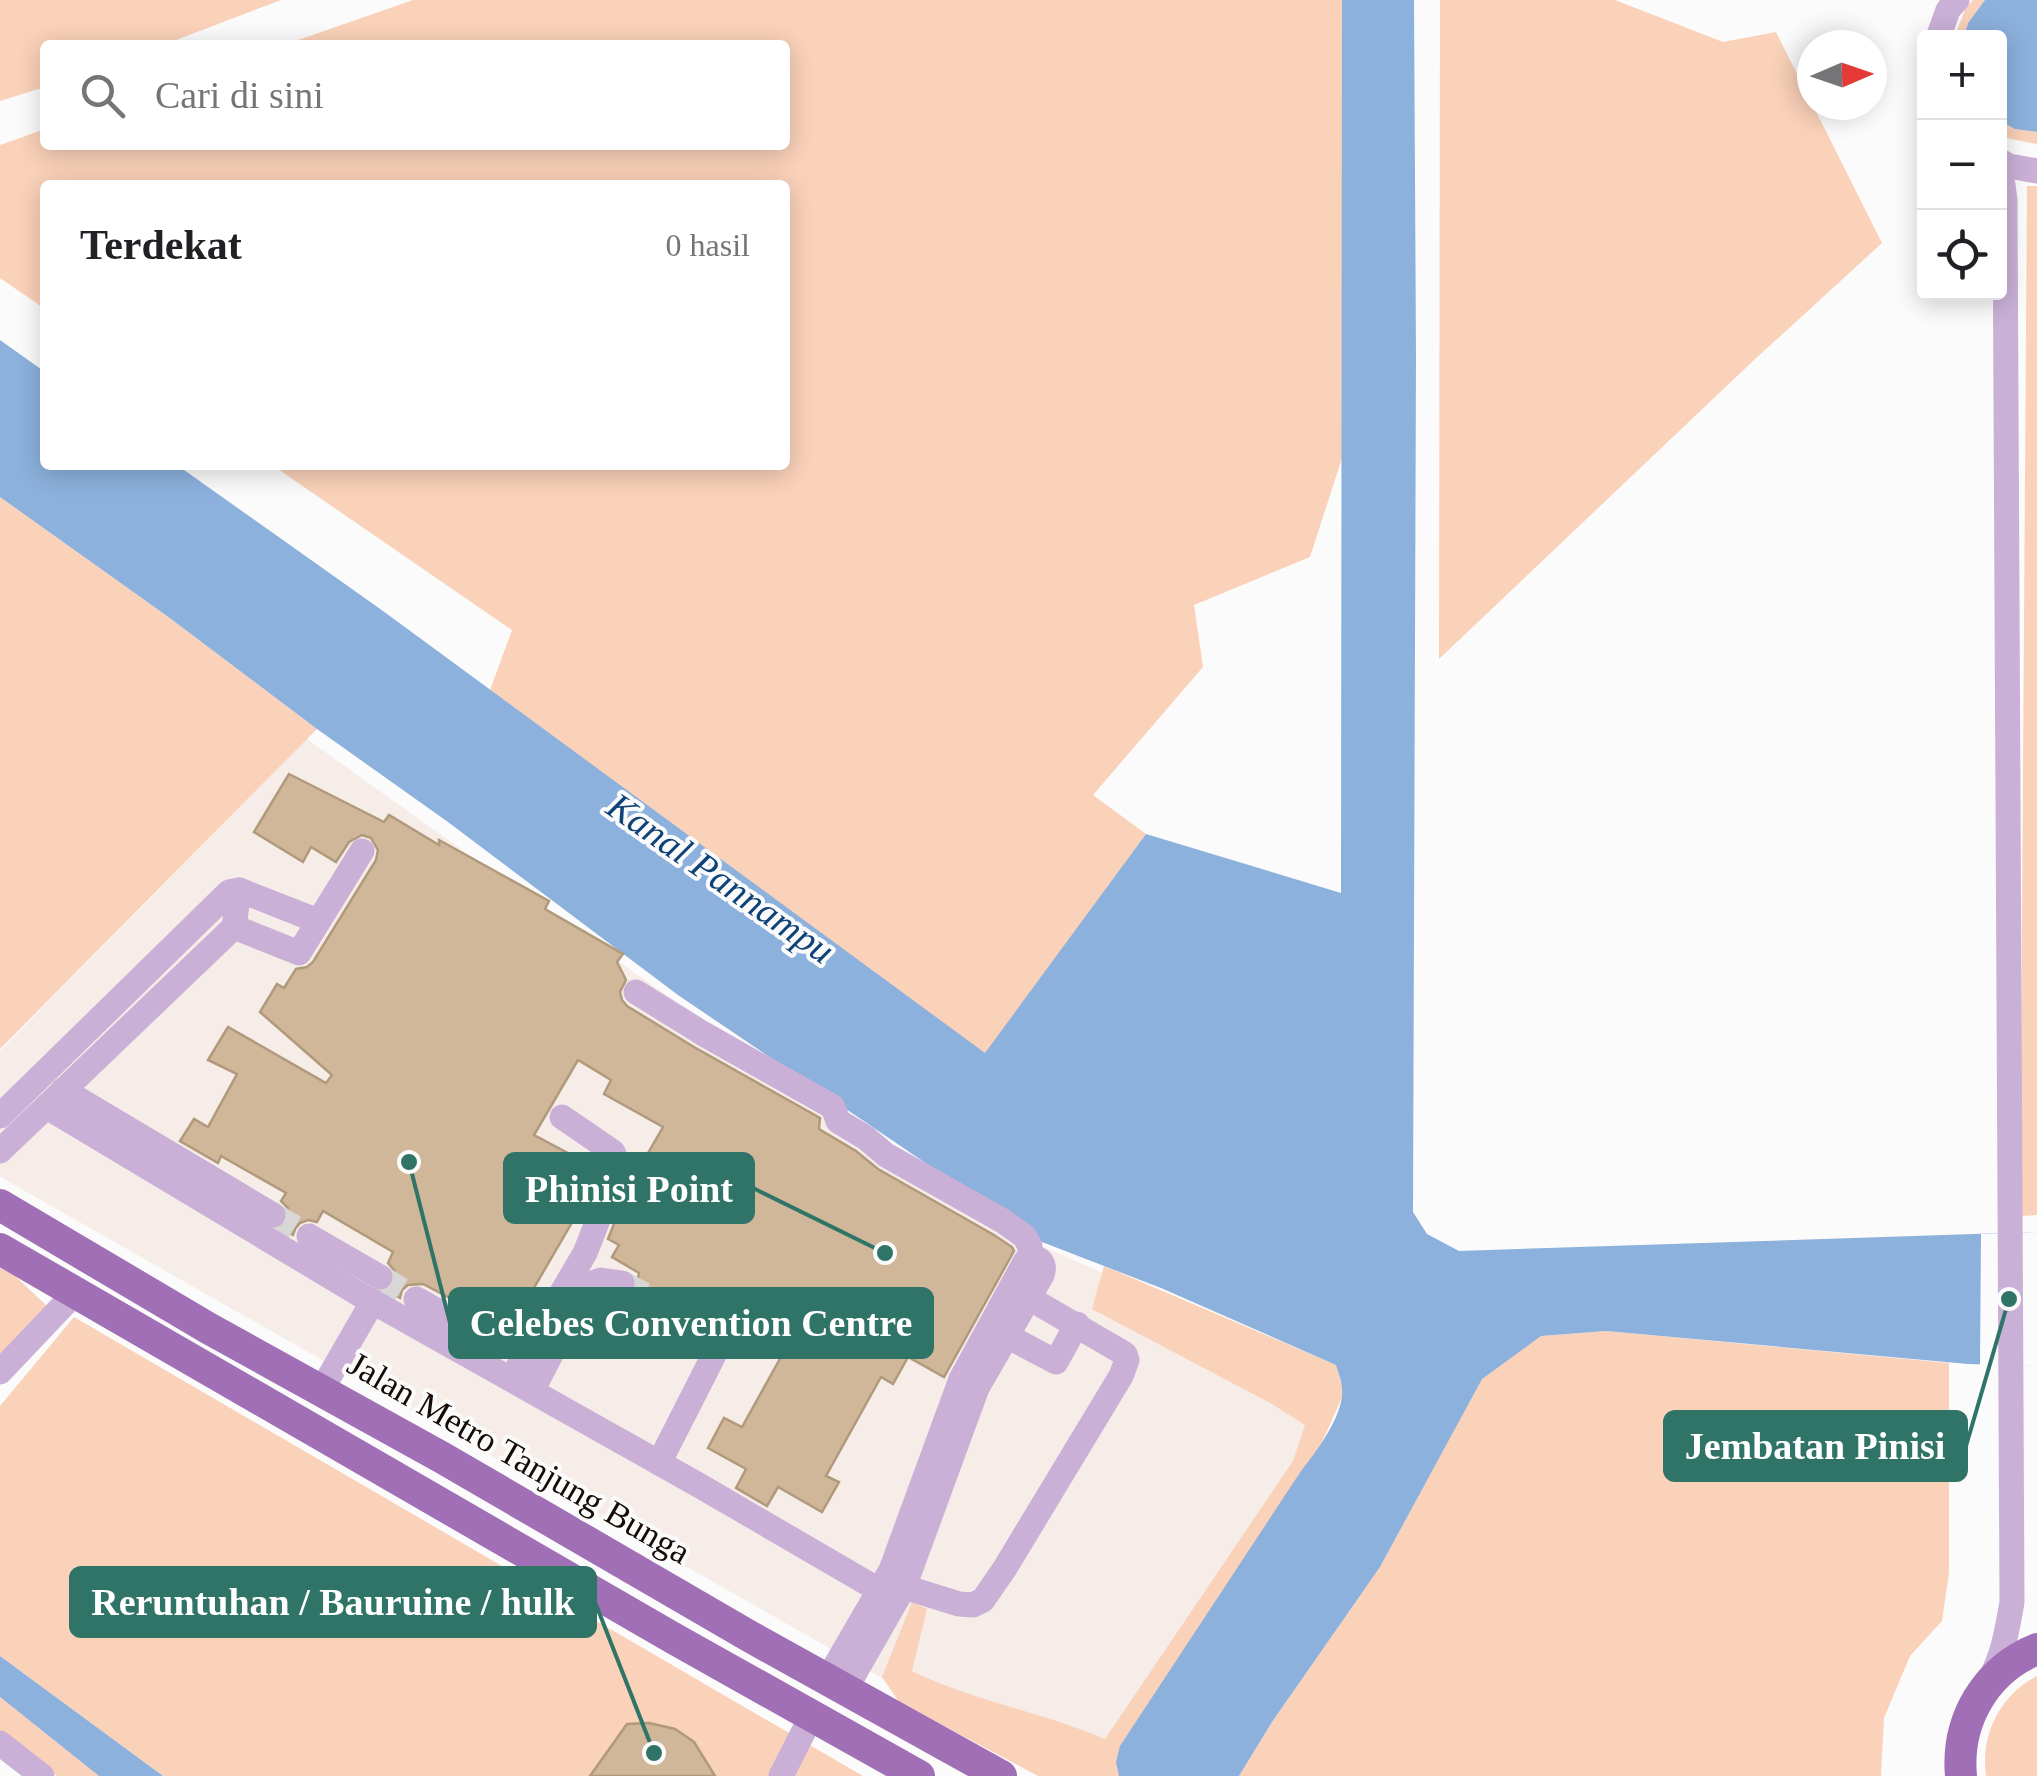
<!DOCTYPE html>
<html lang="id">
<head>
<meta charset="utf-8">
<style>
  body { margin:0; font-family:Georgia,serif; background:#f6f6f6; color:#202124 }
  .controls { position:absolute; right:30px; top:30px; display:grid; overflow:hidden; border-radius:10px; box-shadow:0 5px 25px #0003 }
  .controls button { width:90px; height:90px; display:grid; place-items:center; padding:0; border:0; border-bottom:2px solid #e0e0e0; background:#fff; color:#202124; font:50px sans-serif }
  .compass { position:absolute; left:1797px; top:30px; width:90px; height:90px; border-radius:50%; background:#fff; box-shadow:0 5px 25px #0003; rotate:88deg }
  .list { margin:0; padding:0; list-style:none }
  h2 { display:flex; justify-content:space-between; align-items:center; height:130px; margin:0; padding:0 40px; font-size:42px }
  h2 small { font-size:32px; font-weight:400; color:#757577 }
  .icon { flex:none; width:55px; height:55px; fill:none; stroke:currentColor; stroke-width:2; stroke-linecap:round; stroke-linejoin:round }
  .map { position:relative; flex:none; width:2037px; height:1776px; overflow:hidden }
  .search { position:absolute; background:#fff; box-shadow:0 5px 25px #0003; left:40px; top:40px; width:750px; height:110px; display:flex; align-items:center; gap:25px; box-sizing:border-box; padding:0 35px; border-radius:10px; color:#757577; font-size:38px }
  .panel { position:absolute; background:#fff; box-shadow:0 5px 25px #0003; left:40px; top:180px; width:750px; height:290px; border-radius:10px }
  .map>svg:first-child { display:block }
  .built { fill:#f6ede8 }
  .green { fill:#fad1b9 }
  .water { fill:#8cb1dd }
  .pier { fill:#fbfbfb }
  .building { fill:#d0b79a; stroke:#b1997c; stroke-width:2.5 }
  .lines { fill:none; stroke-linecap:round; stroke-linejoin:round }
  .minor-tunnel { stroke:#d9d7d6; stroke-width:25; stroke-dasharray:25 12; stroke-linecap:butt }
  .minor { stroke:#cab0d7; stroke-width:25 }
  .major { stroke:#a06fb5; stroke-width:32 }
  .labels { text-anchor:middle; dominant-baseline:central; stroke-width:8; stroke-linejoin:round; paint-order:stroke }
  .street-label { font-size:35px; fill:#170b05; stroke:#fbfbfb }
  .water-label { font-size:38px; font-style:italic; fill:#0e4278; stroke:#fbfbfb }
  .leader { fill:none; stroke:#307467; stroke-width:4 }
  .callout-dot { fill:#307467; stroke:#fbfbfb; stroke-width:4 }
  .callout { fill:#307467; stroke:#307467; stroke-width:4 }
  .callout-label { font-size:38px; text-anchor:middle; font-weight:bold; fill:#fff }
</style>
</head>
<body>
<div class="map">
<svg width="2037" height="1776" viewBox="0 0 2037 1776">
  <rect width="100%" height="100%" fill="#fbfbfb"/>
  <!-- built -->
  <path class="built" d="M307,739L639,976L1018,1235L1260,1344L1327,1414L1097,1776L965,1725L0,1177V1051Z"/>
  <!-- green -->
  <g class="green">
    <path d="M0,0H281L163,45H45V87L0,101Z"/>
    <path d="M413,0H1342L1343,455L1310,557L1194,605L1203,667L1093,795L1146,834L985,1054L490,690L512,630L272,465H785V185H45V309L0,278V145L45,129V145H785V45H284Z"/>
    <path d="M1440,0H1615L1723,42L1776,32L1882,243L1753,361L1439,659Z"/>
    <path d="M1973,0H1985L1968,23L1964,37L1954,38L1966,7Z"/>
    <path d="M2000,121L2015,129L2037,132V144L2006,138L2000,134Z"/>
    <path d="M2027,186H2037V1215L2020,1216Z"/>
    <path d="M0,497L167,616L317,729L0,1049Z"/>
    <path d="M1104,1266L1336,1365L1344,1393L1317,1453L1301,1471L1119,1776H1038L899,1702L882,1677L912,1602L927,1609L912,1671C973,1701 1042,1712 1105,1739L1293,1461L1305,1425L1272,1404L1092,1309Z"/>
    <path d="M0,1268L15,1276L48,1307L0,1356Z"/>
    <path d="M74,1317L863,1776H163L0,1656V1406Z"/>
    <path d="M1606,1331L1949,1363V1573L1942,1621L1910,1656L1884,1718L1881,1776H1239L1272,1722L1380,1567L1482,1378L1541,1336Z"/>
    <path d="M2037,1676V1776H1986C1980,1735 2000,1695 2037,1676Z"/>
    <path d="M0,1697L99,1776H57L0,1734Z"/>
  </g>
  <!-- water -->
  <g class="water">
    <path d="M1342,0H1414L1416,356L1413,1212L1427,1234L1459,1251L2037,1232V1366L1968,1364L1606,1331L1541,1336L1482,1379L1380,1567L1272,1722L1239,1776H1119L1116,1762L1120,1746L1301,1471C1316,1453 1345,1413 1342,1389C1342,1381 1338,1373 1336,1365L1161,1288L1042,1242L678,995L448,822L317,729L167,616L0,497V340L45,372V465H177L383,611L985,1053L1146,834L1341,893Z"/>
    <path d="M1985,0H2037V132L2015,129L2000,121V38L1964,37L1968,23Z"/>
    <path d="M0,1656L163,1776H99L0,1697Z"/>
  </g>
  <!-- pier -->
  <path class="pier" d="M2037,1232V1366L1980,1365L1981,1234Z"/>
  <!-- building -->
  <g class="building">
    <path d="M289,774L384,822L389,815L439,845V840L549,901L545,909L623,954L617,962L626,980L620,992L622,1000L627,1006L694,1047L820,1118L819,1129L856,1151L878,1169L994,1235L1012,1247L1014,1251L944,1377L908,1357L893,1384L881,1377L826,1476L839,1482L822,1512L778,1487L767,1506L736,1488L746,1469L708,1448L724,1418L742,1427L786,1348L732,1318L736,1311L710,1296L701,1313L695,1316L691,1323L690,1333L627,1298L635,1292L639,1273L612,1257L619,1245L608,1239L629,1186L663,1127L604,1094L611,1080L578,1060L534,1135L600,1170L588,1202L585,1200L524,1305L529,1308L511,1338L479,1323L484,1316L423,1284L408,1285L402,1290L400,1298L387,1291L393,1286L396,1278L394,1270L388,1263L393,1252L323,1211L317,1222L308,1220L300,1223L295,1229L293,1235L282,1229L289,1216L288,1208L281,1201L286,1193L221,1156L218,1163L180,1141L194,1119L208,1127L237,1074L208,1060L228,1027L326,1083L332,1075L260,1012L277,984L284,988L296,969L307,967L313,962L376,860L378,850L371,838L362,835L349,842L336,862L311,847L303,862L254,832Z"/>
    <path d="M649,1723L675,1729L694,1742L715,1776H590L627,1724Z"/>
  </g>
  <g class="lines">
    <!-- minor-tunnel -->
    <g class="minor-tunnel">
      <path d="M273,1215L309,1236"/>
      <path d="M380,1277L416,1299"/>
      <path d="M622,1283L706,1328"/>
    </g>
    <!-- minor -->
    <g class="minor">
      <path d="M1938,38L1948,10L1957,0"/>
      <path d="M2000,161L2009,166L2037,171"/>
      <path d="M234,927L299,953L362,851"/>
      <path d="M636,992L702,1033L833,1107L838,1121L866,1138L886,1155L1003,1221L1024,1236L1030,1246V1258"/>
      <path d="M63,1090L273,1215"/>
      <path d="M47,1107L359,1294L702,1487L896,1600"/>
      <path d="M0,1116L229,892L239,890L318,921"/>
      <path d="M0,1151L234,927L239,890"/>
      <path d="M309,1236L380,1277"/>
      <path d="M416,1299C445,1315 448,1314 456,1348"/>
      <path d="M1007,1336L1056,1362L1077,1324"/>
      <path d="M0,1372L75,1293"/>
      <path d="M511,1379L585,1253L619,1167L613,1152L562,1117"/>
      <path d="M321,1391L373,1301"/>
      <path d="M532,1391L587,1285L601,1280L622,1283"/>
      <path d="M659,1463L717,1349V1339L706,1328"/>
      <path d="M904,1587L959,1604L973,1605L983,1600L1005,1568L1121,1376L1127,1360L1125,1354L1029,1298"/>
      <path d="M827,1680L891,1570L961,1379L1025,1262C1037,1253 1047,1262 1042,1275L977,1388L904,1587L845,1690"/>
      <path d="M1989,1681C2003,1656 2007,1631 2012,1602L2005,200L2003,185L2000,176"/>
      <path d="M0,1743L42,1776"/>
      <path d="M781,1776L812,1715"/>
    </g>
    <!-- major -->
    <g class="major">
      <path d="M0,1205L208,1328L441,1457L749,1636L1001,1776"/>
      <path d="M0,1249L673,1638L919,1776"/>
      <path d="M1961,1776C1956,1721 1985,1670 2037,1649"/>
    </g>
  </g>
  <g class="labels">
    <!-- street labels -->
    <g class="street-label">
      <text transform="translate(519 1458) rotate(30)">Jalan Metro Tanjung Bunga</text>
    </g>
    <!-- water labels -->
    <g class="water-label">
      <text transform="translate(721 878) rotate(35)">Kanal Pannampu</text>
    </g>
  </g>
  <!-- callouts -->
  <path class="leader" d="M885 1253L753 1188M409 1162L450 1323M2009 1299L1966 1446M654 1753L595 1602"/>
  <g class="callout-dot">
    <circle cx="885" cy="1253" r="10"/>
    <circle cx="409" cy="1162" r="10"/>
    <circle cx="2009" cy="1299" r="10"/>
    <circle cx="654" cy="1753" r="10"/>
  </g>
  <g class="callout">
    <rect x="505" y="1154" width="248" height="68" rx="10"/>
    <rect x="450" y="1289" width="482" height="68" rx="10"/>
    <rect x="1665" y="1412" width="301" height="68" rx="10"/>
    <rect x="71" y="1568" width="524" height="68" rx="10"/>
  </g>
  <g class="callout-label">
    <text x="629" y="1202">Phinisi Point</text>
    <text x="691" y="1336">Celebes Convention Centre</text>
    <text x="1815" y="1459">Jembatan Pinisi</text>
    <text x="333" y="1615">Reruntuhan / Bauruine / hulk</text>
  </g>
</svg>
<div class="controls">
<button>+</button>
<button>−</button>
<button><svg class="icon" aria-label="locate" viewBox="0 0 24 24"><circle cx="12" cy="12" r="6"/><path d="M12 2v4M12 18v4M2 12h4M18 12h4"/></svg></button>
</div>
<svg class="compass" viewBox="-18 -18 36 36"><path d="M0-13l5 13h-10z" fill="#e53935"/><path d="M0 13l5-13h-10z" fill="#757577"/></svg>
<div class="search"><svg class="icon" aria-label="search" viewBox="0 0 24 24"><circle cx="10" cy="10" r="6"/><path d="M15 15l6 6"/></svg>Cari di sini</div>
<section class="panel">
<h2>Terdekat<small>0 hasil</small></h2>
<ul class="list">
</ul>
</section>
</div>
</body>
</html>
